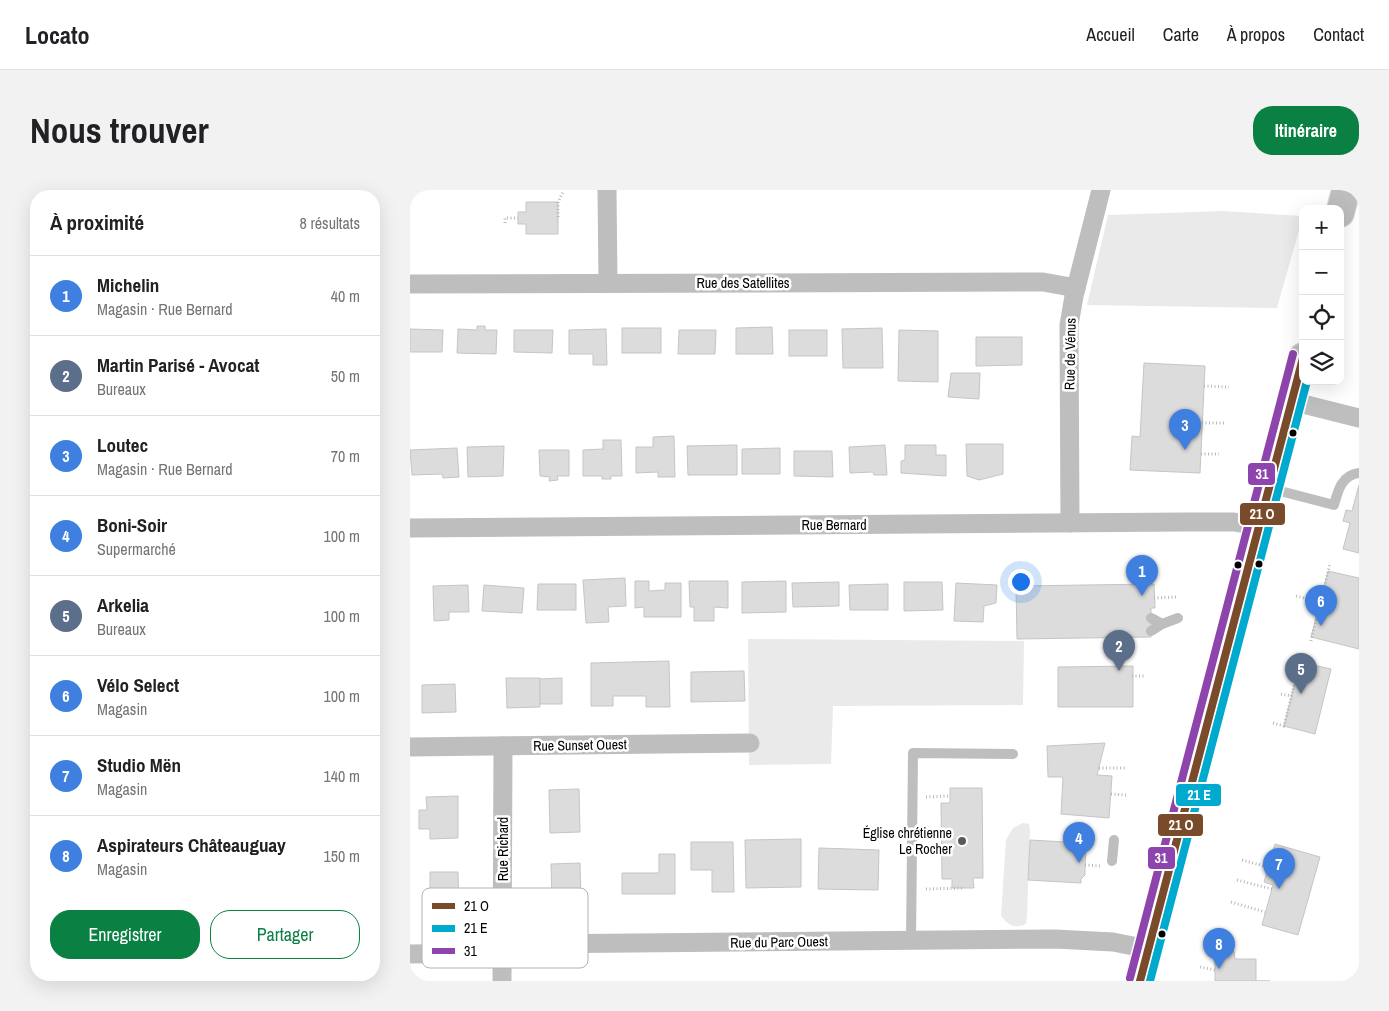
<!DOCTYPE html>
<html lang="fr">
<head>
<meta charset="utf-8">
<style>
  body { margin:0; font-family:"Archivo Narrow",sans-serif; background:#f2f2f2; color:#202124 }
  .controls { position:absolute; right:15px; top:15px; display:grid; overflow:hidden; border-radius:10px; box-shadow:0 5px 20px #0002 }
  .controls button { width:45px; height:45px; display:grid; place-items:center; padding:0; border:0; border-bottom:1px solid #e0e0e0; background:#fff; color:#202124; font:25px sans-serif }
  .you { position:absolute; left:610px; top:391px; width:18px; height:18px; margin:-12px; border:4px solid #fff; border-radius:50%; background:#1a73e8; box-shadow:0 0 0 8px #1a73e833 }
  .badge { display:grid; place-items:center; width:32px; height:32px; border-radius:50%; background:#0b8043; color:#fff; font-size:16px; font-weight:700 }
  .pin { position:absolute; translate:-50% -41px; filter:drop-shadow(0 1px 2px #0008) }
  .pin::after { content:''; position:absolute; top:26px; width:18px; height:15px; background:inherit; clip-path:polygon(0 0,100% 0,50% 100%) }
  .list { margin:0; padding:0; list-style:none }
  h2 { display:flex; justify-content:space-between; align-items:center; height:65px; margin:0; padding:0 20px; font-size:21px }
  h2 small { font-size:16px; font-weight:400; color:#757577 }
  .list li { display:grid; grid-template-columns:32px 1fr auto; gap:15px; align-items:center; box-sizing:border-box; height:80px; padding:0 20px; border-top:1px solid #e0e0e0 }
  .list b { display:block; font-size:19px; white-space:nowrap }
  .list p { margin:0; font-size:16px; white-space:nowrap; color:#757577 }
  .list em { font-size:16px; font-style:normal; color:#757577 }
  .actions { display:flex; gap:10px; padding:15px 20px }
  .actions a { flex:1; padding:11px 0; border:1px solid #0b8043; border-radius:20px; text-align:center; font-size:18px; color:#0b8043 }
  .actions .main { background:#0b8043; color:#fff }
  .icon { flex:none; width:28px; height:28px; fill:none; stroke:currentColor; stroke-width:2; stroke-linecap:round; stroke-linejoin:round }
  .map { position:relative; flex:none; width:949px; height:791px; overflow:hidden; border-radius:20px }
  header { display:flex; align-items:center; gap:30px; box-sizing:border-box; height:70px; padding:0 25px; background:#fff; border-bottom:1px solid #e0e0e0 }
  header strong { font-size:24px }
  nav { display:flex; gap:28px; margin-inline-start:auto; font-size:18px }
  .intro { display:flex; align-items:center; justify-content:space-between; box-sizing:border-box; height:120px; padding:0 30px }
  h1 { margin:0; font-size:35px }
  .button { padding:12px 22px; border-radius:20px; background:#0b8043; color:#fff; font-size:18px; font-weight:700 }
  main { display:flex; gap:30px; padding:0 30px }
  aside { flex:1; background:#fff; border-radius:20px; box-shadow:0 5px 20px #0002 }
  .map>svg:first-child { display:block }
  .green { fill:#eaeaea }
  .building { fill:#dcdcdc; stroke:#c5c5c5 }
  .lines { fill:none; stroke-linecap:round; stroke-linejoin:round }
  .highway-casing { stroke:#dbdbdb; stroke-width:30 }
  .path { stroke:#b8b8b8; stroke-width:3; stroke-dasharray:1 2.5; stroke-linecap:butt }
  .lane { stroke:#bebebe; stroke-width:10 }
  .street { stroke:#bebebe; stroke-width:19 }
  .highway { stroke:#bdbdbd; stroke-width:28 }
  .bus-1-casing { stroke:#fff; stroke-width:11 }
  .bus-2-casing { stroke:#fff; stroke-width:11 }
  .bus-3-casing { stroke:#fff; stroke-width:11 }
  .bus-1 { stroke:#7a4b2a; stroke-width:8 }
  .bus-2 { stroke:#00a9ce; stroke-width:8 }
  .bus-3 { stroke:#8e44ad; stroke-width:8 }
  .bus-dot { fill:#000; stroke:#fff; stroke-width:2 }
  .poi-dot { fill:#595959; stroke:#fff; stroke-width:2 }
  .labels { text-anchor:middle; dominant-baseline:central; stroke-width:5; stroke-linejoin:round; paint-order:stroke }
  .street-label { font-size:14px; fill:#000; stroke:#fff }
  .poi-label { font-size:14px; fill:#000; stroke:#fff; text-anchor:end }
  .key { fill:#fff; stroke:#b2b2b2; stroke-width:1 }
  .key-label { font-size:14px; fill:#000 }
  .line-badge { stroke:#fff; stroke-width:2 }
  .badge-label { font-size:14px; text-anchor:middle; font-weight:bold; fill:#fff }
</style>
</head>
<body>
<header>
<strong>Locato</strong>
<nav><a>Accueil</a><a>Carte</a><a>À propos</a><a>Contact</a></nav>
</header>
<div class="intro"><h1>Nous trouver</h1><a class="button">Itinéraire</a></div>
<main>
<aside>
<h2>À proximité<small>8 résultats</small></h2>
<ul class="list">
<li><span class="badge" style="background:#3f7fe0">1</span><div><b>Michelin</b><p>Magasin · Rue Bernard</p></div><em>40 m</em></li>
<li><span class="badge" style="background:#5c6f8a">2</span><div><b>Martin Parisé - Avocat</b><p>Bureaux</p></div><em>50 m</em></li>
<li><span class="badge" style="background:#3f7fe0">3</span><div><b>Loutec</b><p>Magasin · Rue Bernard</p></div><em>70 m</em></li>
<li><span class="badge" style="background:#3f7fe0">4</span><div><b>Boni-Soir</b><p>Supermarché</p></div><em>100 m</em></li>
<li><span class="badge" style="background:#5c6f8a">5</span><div><b>Arkelia</b><p>Bureaux</p></div><em>100 m</em></li>
<li><span class="badge" style="background:#3f7fe0">6</span><div><b>Vélo Select</b><p>Magasin</p></div><em>100 m</em></li>
<li><span class="badge" style="background:#3f7fe0">7</span><div><b>Studio Mën</b><p>Magasin</p></div><em>140 m</em></li>
<li><span class="badge" style="background:#3f7fe0">8</span><div><b>Aspirateurs Châteauguay</b><p>Magasin</p></div><em>150 m</em></li>
</ul>
<div class="actions"><a class="main">Enregistrer</a><a>Partager</a></div>
</aside>
<div class="map">
<svg width="949" height="791" viewBox="0 0 949 791">
  <rect width="100%" height="100%" fill="#fff"/>
  <!-- green -->
  <g class="green">
    <path d="M812,21L893,26L867,118L677,115L698,25Z"/>
    <path d="M338,449L614,451L613,515L423,516L421,574L339,575Z"/>
    <path d="M613,633L619,634L620,641L617,725L616,734C605,739 598,735 591,726L596,650L603,638Z"/>
  </g>
  <!-- building -->
  <g class="building">
    <path d="M116,12H148V44H116V34H108V22H116Z"/>
    <path d="M67,136H75V140H87L86,164L47,163L48,139L67,140Z"/>
    <path d="M362,137L363,164H326V138Z"/>
    <rect x="212" y="138" width="39" height="25"/>
    <path d="M472,138L473,178H433L432,139Z"/>
    <path d="M0,139L33,140L32,162H0Z"/>
    <path d="M196,139L197,175H183V164H159V140Z"/>
    <path d="M104,140H143L142,163L104,162Z"/>
    <path d="M269,140H306L305,164H268Z"/>
    <rect x="379" y="140" width="38" height="26"/>
    <path d="M489,140L528,141V192L488,191Z"/>
    <path d="M566,147H612V175L566,176Z"/>
    <path d="M734,173L795,176L790,283L720,280L722,246L730,247Z"/>
    <path d="M541,183H570L569,209L538,207Z"/>
    <path d="M264,246L265,287H248V282L226,283V257H243V247Z"/>
    <path d="M193,250H211L212,286H201V289H192V286H173V260L193,259Z"/>
    <path d="M556,254H593V284L569,290L557,286Z"/>
    <path d="M327,255V285H278L277,256Z"/>
    <path d="M475,255L477,285H464L463,282L440,283L439,257Z"/>
    <path d="M495,255H526V265H536V286L491,283V271L495,270Z"/>
    <path d="M94,256L93,286L58,287L57,257Z"/>
    <path d="M47,258L49,287L33,288L32,284L2,285L0,260Z"/>
    <path d="M370,258V284H332V259Z"/>
    <path d="M129,260H159V286H147L148,290L139,291L140,287L130,286Z"/>
    <path d="M384,261H422L423,287L384,286Z"/>
    <path d="M949,295V363L933,359L940,333L933,331L936,320L942,321Z"/>
    <path d="M918,381L949,388V459L901,447Z"/>
    <path d="M215,388L216,416L198,417L199,432L176,433L173,390Z"/>
    <path d="M225,391H239V401L255,400V393H271V427H234V417L225,418Z"/>
    <path d="M279,391H318V418L304,417V431H284V417H280Z"/>
    <path d="M376,391V422L332,423V392Z"/>
    <path d="M429,392V416L383,417L382,393Z"/>
    <path d="M494,392H532L533,420L494,421Z"/>
    <path d="M546,393L587,395L586,413L574,416L573,432L544,431Z"/>
    <path d="M128,394H166V420H127Z"/>
    <path d="M478,394V420H440L439,395Z"/>
    <path d="M744,394L745,418H741V447L607,449L606,396Z"/>
    <path d="M58,395L59,422H39V430L24,431L23,396Z"/>
    <path d="M74,395L114,398L112,423L72,421Z"/>
    <path d="M259,471L260,517H236V506H203V516H181V473Z"/>
    <path d="M890,472L921,479L905,544L874,536Z"/>
    <path d="M723,476V517H648V477Z"/>
    <path d="M334,481L335,511L281,512V482Z"/>
    <path d="M96,488H130V517L97,518Z"/>
    <path d="M152,488V514H130V489Z"/>
    <path d="M45,494L46,522L12,523V495Z"/>
    <path d="M695,553L687,585L702,586L699,628L651,624L653,587H638L637,556Z"/>
    <path d="M540,598H572L573,688H563L564,698H542V689H532L531,613H540Z"/>
    <path d="M169,599L170,642L140,643L139,600Z"/>
    <path d="M48,606V648L20,649V639H9V620H17L16,607Z"/>
    <path d="M391,649V697L336,698L335,650Z"/>
    <path d="M620,650L673,653V657L676,661L675,675V685L671,689V693L618,690Z"/>
    <path d="M281,652H323L324,702H302V680H281Z"/>
    <path d="M865,654L910,667L888,745L852,735L863,695L854,692Z"/>
    <path d="M409,658L469,660L468,700L408,699Z"/>
    <path d="M249,664H265V704H212V683H249Z"/>
    <path d="M170,673L171,710H142L141,674Z"/>
    <path d="M20,682H48L49,721H20Z"/>
    <path d="M805,761H824L825,769H846V791H860H805Z"/>
  </g>
  <g class="lines">
    <!-- highway casing -->
    <g class="highway-casing">
      <g id="highway">
        <path d="M930,23L936,0"/>
        <path d="M730,791L893,167"/>
      </g>
    </g>
    <!-- path -->
    <g class="path">
      <path d="M148,27V12L153,2"/>
      <path d="M95,33V28H108"/>
      <path d="M794,196L819,197"/>
      <path d="M792,233H814"/>
      <path d="M791,264H809"/>
      <path d="M886,406L910,412"/>
      <path d="M744,408L768,407"/>
      <path d="M901,451L920,374"/>
      <path d="M722,486H734"/>
      <path d="M871,504L882,506"/>
      <path d="M863,533L874,536L890,472L880,469"/>
      <path d="M689,578H717"/>
      <path d="M701,604L716,605"/>
      <path d="M516,607L540,606"/>
      <path d="M832,670L858,677"/>
      <path d="M675,675L690,676"/>
      <path d="M827,690L862,699"/>
      <path d="M516,699L552,698"/>
      <path d="M821,712L855,722"/>
      <path d="M790,777L805,780"/>
    </g>
    <!-- lane -->
    <g class="lane">
      <path d="M859,298L924,315C928,300 932,285 949,283"/>
      <path d="M741,428L752,434L741,441"/>
      <path d="M752,434L768,428"/>
      <path d="M702,671L704,650"/>
      <path d="M501,750L503,563L603,564"/>
    </g>
    <!-- street -->
    <g class="street">
      <path d="M197,0L198,93"/>
      <path d="M0,94L633,92L666,98"/>
      <path d="M881,211L949,228"/>
      <path d="M660,333L659,135L664,106L691,0"/>
      <path d="M0,338L775,332H824L848,336"/>
      <path d="M0,557L340,553"/>
      <path d="M0,764L69,763L120,754L645,749L703,752L738,759"/>
      <path d="M92,791L93,556"/>
    </g>
    <!-- highway -->
    <use href="#highway" class="highway"/>
    <!-- bus-1 casing -->
    <g class="bus-1-casing">
      <path id="bus-1" d="M730,791L893,168"/>
    </g>
    <!-- bus-2 casing -->
    <g class="bus-2-casing">
      <path id="bus-2" d="M740,791L897,191"/>
    </g>
    <!-- bus-3 casing -->
    <g class="bus-3-casing">
      <path id="bus-3" d="M720,788L883,164"/>
    </g>
    <!-- bus-1 -->
    <use href="#bus-1" class="bus-1"/>
    <!-- bus-2 -->
    <use href="#bus-2" class="bus-2"/>
    <!-- bus-3 -->
    <use href="#bus-3" class="bus-3"/>
  </g>
  <!-- markers -->
  <g class="bus-dot">
    <circle cx="883" cy="243" r="4.5"/>
    <circle cx="849" cy="374" r="4.5"/>
    <circle cx="828" cy="375" r="4.5"/>
    <circle cx="752" cy="744" r="4.5"/>
  </g>
  <circle class="poi-dot" cx="552" cy="651" r="5"/>
  <g class="labels">
    <!-- street labels -->
    <g class="street-label">
      <text x="333" y="93">Rue des Satellites</text>
      <text transform="translate(660 164) rotate(-89)">Rue de Vénus</text>
      <text x="424" y="335">Rue Bernard</text>
      <text transform="translate(170 555) rotate(-1)">Rue Sunset Ouest</text>
      <text transform="translate(93 659) rotate(-90)">Rue Richard</text>
      <text transform="translate(369 752) rotate(-1)">Rue du Parc Ouest</text>
    </g>
    <!-- poi labels -->
    <g class="poi-label">
      <text x="542" y="643">Église chrétienne<tspan x="542" dy="16">Le Rocher</tspan></text>
    </g>
  </g>
  <!-- legend -->
  <rect x="12" y="698" width="166" height="80" rx="8" class="key"/>
  <rect x="22" y="713" width="23" height="6" fill="#7a4b2a"/>
  <rect x="22" y="735" width="23" height="7" fill="#00a9ce"/>
  <rect x="22" y="758" width="23" height="6" fill="#8e44ad"/>
  <g class="key-label">
    <text x="54" y="721">21 O</text>
    <text x="54" y="743">21 E</text>
    <text x="54" y="766">31</text>
  </g>
  <g class="line-badge">
    <rect x="837" y="272" width="29" height="24" rx="5" fill="#8e44ad"/>
    <rect x="829" y="312" width="47" height="24" rx="5" fill="#7a4b2a"/>
    <rect x="765" y="593" width="47" height="24" rx="5" fill="#00a9ce"/>
    <rect x="747" y="623" width="47" height="24" rx="5" fill="#7a4b2a"/>
    <rect x="737" y="656" width="29" height="24" rx="5" fill="#8e44ad"/>
  </g>
  <g class="badge-label">
    <text x="852" y="289">31</text>
    <text x="852" y="329">21 O</text>
    <text x="789" y="610">21 E</text>
    <text x="771" y="640">21 O</text>
    <text x="751" y="673">31</text>
  </g>
</svg>
<div class="controls">
<button>+</button>
<button>−</button>
<button><svg class="icon" aria-label="locate" viewBox="0 0 24 24"><circle cx="12" cy="12" r="6"/><path d="M12 2v4M12 18v4M2 12h4M18 12h4"/></svg></button>
<button><svg class="icon" aria-label="layers" viewBox="0 0 24 24"><path d="M12 4l9 5-9 5-9-5zM3 14l9 5 9-5"/></svg></button>
</div>
<div class="you"></div>
<div class="pin badge" style="left:732px;top:406px;background:#3f7fe0">1</div>
<div class="pin badge" style="left:709px;top:481px;background:#5c6f8a">2</div>
<div class="pin badge" style="left:775px;top:260px;background:#3f7fe0">3</div>
<div class="pin badge" style="left:669px;top:673px;background:#3f7fe0">4</div>
<div class="pin badge" style="left:891px;top:504px;background:#5c6f8a">5</div>
<div class="pin badge" style="left:911px;top:436px;background:#3f7fe0">6</div>
<div class="pin badge" style="left:869px;top:699px;background:#3f7fe0">7</div>
<div class="pin badge" style="left:809px;top:779px;background:#3f7fe0">8</div>
</div>
</main>
</body>
</html>
